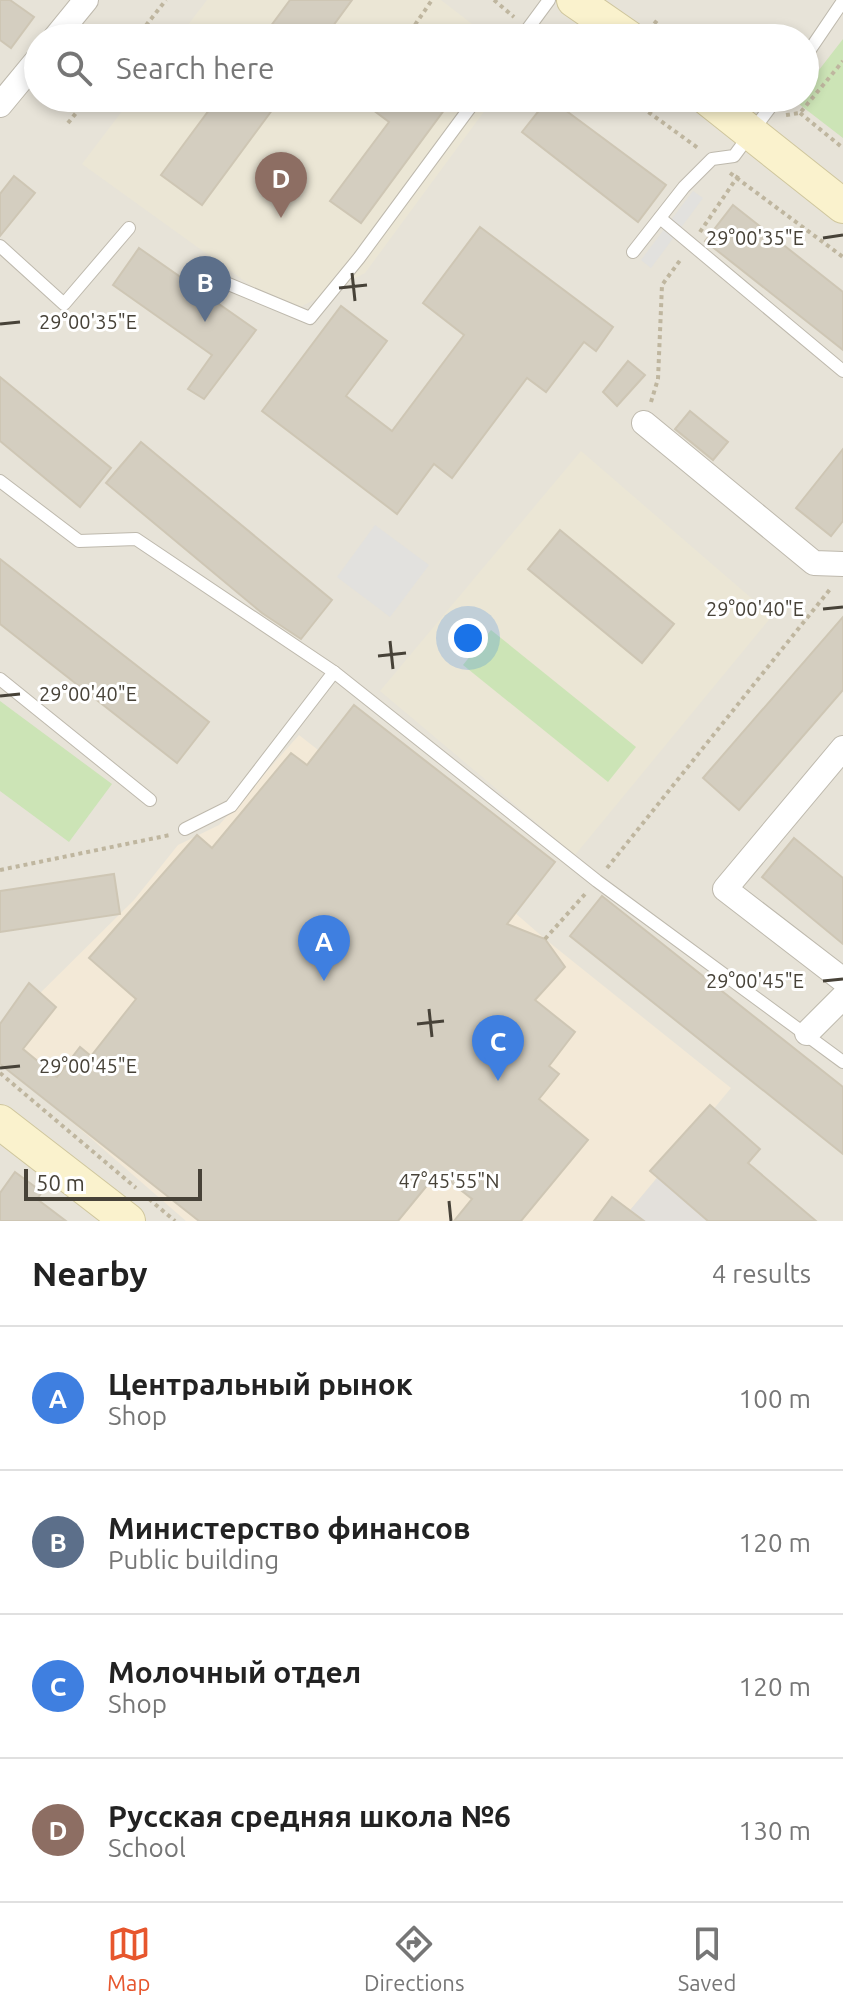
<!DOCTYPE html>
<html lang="en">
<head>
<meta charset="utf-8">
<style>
  body { margin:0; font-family:Ubuntu,sans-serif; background:#f6f6f6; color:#222 }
  .scale { position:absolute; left:24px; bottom:20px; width:178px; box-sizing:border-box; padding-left:8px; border:4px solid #474238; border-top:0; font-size:22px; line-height:28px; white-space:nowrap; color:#474238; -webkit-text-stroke:6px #fff; paint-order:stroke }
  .you { position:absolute; left:468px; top:638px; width:28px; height:28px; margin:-20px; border:6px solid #fff; border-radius:50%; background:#1a73e8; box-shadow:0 0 0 12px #1a73e833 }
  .badge { display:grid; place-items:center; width:52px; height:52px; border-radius:50%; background:#e7562d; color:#fff; font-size:26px; font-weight:700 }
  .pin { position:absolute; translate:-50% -66px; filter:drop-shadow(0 2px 4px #0008) }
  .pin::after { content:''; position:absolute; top:42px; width:28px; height:24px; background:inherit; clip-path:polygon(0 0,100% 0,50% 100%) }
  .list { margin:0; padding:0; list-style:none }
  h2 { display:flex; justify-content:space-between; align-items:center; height:104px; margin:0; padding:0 32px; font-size:34px }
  h2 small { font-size:26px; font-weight:400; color:#767676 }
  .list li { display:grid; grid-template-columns:52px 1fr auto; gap:24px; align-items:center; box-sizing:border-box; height:144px; padding:0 32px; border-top:2px solid #e0e0e0 }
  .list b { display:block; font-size:30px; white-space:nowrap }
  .list p { margin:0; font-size:26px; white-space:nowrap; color:#767676 }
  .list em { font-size:26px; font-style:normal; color:#767676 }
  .icon { flex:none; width:44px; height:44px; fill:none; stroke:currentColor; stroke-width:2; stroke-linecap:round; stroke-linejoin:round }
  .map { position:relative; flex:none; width:843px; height:1221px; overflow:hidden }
  .search { position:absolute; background:#fff; box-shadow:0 4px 12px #0003; left:24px; right:24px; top:24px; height:88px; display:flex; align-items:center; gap:20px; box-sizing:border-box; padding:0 28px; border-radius:44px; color:#767676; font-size:30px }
  .sheet { height:680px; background:#fff }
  nav { display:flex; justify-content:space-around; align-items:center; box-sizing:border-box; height:112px; border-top:2px solid #e0e0e0; background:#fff; font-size:22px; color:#767676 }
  nav a { display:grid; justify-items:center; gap:4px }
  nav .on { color:#e7562d }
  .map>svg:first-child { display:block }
  .residential { fill:#e7e3d8; fill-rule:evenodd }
  .commercial { fill:#f3e9d7 }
  .industrial { fill:#e3e0db }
  .education { fill:#ebe6d5 }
  .green { fill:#cce4b6 }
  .parking { fill:#e2e1de }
  .building { fill:#d4cec0; stroke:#cec6b4; stroke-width:2 }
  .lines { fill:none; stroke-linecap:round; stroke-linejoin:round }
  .lane-casing { stroke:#beb9ad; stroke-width:14 }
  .street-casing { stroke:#beb9ad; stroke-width:26 }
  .secondary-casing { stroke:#cfc69d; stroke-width:36 }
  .path { stroke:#bfb69f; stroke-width:4; stroke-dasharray:4 4; stroke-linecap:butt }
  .lane { stroke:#fff; stroke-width:12 }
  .street { stroke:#fff; stroke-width:24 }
  .secondary { stroke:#faf2cd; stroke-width:34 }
  .ticks { fill:none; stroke:#474238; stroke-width:3 }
  .ticks-label { font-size:20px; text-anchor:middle; fill:#474238; stroke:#fff; stroke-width:6; stroke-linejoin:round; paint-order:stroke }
</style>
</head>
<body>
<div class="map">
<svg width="843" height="1221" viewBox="0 0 843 1221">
  <rect width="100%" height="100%" fill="#f3f1ea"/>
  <!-- residential -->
  <path class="residential" d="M0,0H843V1221H0ZM38,38H805V98H38Z"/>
  <!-- commercial -->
  <path class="commercial" d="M299,735L415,826L545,939L731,1088L621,1221H186L40,1094L0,1043L20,1013L134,900L178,845L219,825Z"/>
  <!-- industrial -->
  <path class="industrial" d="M697,1131L808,1221H621Z"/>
  <!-- education -->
  <g class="education">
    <path d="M207,0H441L490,38H178Z"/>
    <path d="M132,98H494L365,273L289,313L82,164Z"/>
    <path d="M581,451L772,616L575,855L380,691Z"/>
  </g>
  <!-- green -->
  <g class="green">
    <path d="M843,39V138L795,101L805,98V88Z"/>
    <path d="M491,630L636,747L608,782L463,665Z"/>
    <path d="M0,701L112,784L69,842L0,791Z"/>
  </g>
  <!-- parking -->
  <g class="parking">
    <path d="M693,191L703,198L651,268L641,260Z"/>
    <path d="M375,525L429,565L390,617L337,577Z"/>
  </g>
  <!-- building -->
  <g class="building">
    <path d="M0,0H10L34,17L11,48L0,40Z"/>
    <path d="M290,0H352L333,26L349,38H262Z"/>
    <path d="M218,98H281L202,205L161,175Z"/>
    <path d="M357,98H453L361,223L330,201L389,122Z"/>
    <path d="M549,98L666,185L638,222L522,132Z"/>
    <path d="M14,176L35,193L0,236V194Z"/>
    <path d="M733,205L843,292V350L705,241Z"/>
    <path d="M480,227L613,327L596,351L584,342L546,392L527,378L452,478L434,464L397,514L262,411L341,306L387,341L346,396L392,431L464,335L423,303Z"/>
    <path d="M139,248L256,330L204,399L188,389L212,355L113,285Z"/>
    <path d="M628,361L645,375L617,406L603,392Z"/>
    <path d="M0,377L111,468L80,507L0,441Z"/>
    <path d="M690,411L728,442L713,460L675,429Z"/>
    <path d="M141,442L332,600L301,639L262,613L106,483Z"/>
    <path d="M843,449V521L831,536L796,508Z"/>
    <path d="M560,530L674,624L642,663L528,569Z"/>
    <path d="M0,559L209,722L177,763L0,624Z"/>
    <path d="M843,617V690L739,810L703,778Z"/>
    <path d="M354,705L555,862L507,924L545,939L565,967L535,1000L575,1032L549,1066L559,1074L539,1099L588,1140L521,1221H454L472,1199L438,1172L398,1221H199L0,1064V1024L29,983L56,1007L23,1049L57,1077L80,1047L91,1056L136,999L89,958L197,835L212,848L291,753L307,765Z"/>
    <path d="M794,838L843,878V944L762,877Z"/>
    <path d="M114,874L120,914L0,932V891Z"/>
    <path d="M602,896L843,1087V1154L570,936Z"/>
    <path d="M710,1105L760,1149L748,1163L816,1221H708L650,1171Z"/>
    <path d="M15,1172L42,1192L37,1199L66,1221H0V1193Z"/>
    <path d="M612,1197L644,1221H594Z"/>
  </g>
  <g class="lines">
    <!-- lane casing -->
    <g class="lane-casing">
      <g id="lane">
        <path d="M521,38L549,0"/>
        <path d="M805,57L843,1"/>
        <path d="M660,218L843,371"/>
        <path d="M0,246L64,304L129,228"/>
        <path d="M633,252L684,187L712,159L734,156L777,98"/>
        <path d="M214,278L310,318L359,258L477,98"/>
        <path d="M0,481L79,541L136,539L334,672L231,806L185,829"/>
        <path d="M334,672L597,881L843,1062"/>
        <path d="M0,679L150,800"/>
      </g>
    </g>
    <!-- street casing -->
    <g class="street-casing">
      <g id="street">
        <path d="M55,38L86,0"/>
        <path d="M0,105L38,59"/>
        <path d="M644,423L814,563L843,564"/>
        <path d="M843,748L725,889L843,980"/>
        <path d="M807,1033L843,997"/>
      </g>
    </g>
    <!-- secondary casing -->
    <g class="secondary-casing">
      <g id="secondary">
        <path d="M574,0L629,38"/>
        <path d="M707,98L843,206"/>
        <path d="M0,1122L128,1221"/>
      </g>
    </g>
    <!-- path -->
    <g class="path">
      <path d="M494,0L514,17"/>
      <path d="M654,21L675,38"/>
      <path d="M136,38L166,0"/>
      <path d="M406,38L432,0"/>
      <path d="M629,98L698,148"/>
      <path d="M800,113L843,148"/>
      <path d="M786,115L800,113L843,61"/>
      <path d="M68,123L88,98"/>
      <path d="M730,173L843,257"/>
      <path d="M700,232L740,173"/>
      <path d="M651,402L658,379L662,285L681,259"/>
      <path d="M607,868L831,588"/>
      <path d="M0,870L170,835"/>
      <path d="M545,939L586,893"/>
      <path d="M0,1073L136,1188"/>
      <path d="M149,1199L175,1221"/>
    </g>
    <!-- lane -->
    <use href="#lane" class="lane"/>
    <!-- street -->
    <use href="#street" class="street"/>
    <!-- secondary -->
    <use href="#secondary" class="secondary"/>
  </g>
  <!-- ticks -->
  <path class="ticks" d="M823,238L843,235M352,273L355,301M339,288L367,285M0,324L20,322M823,609L843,607M390,641L393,669M378,656L406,653M0,696L20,694M823,981L843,979M429,1009L432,1037M417,1024L444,1021M0,1068L20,1066M449,1201L451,1221"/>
  <g class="ticks-label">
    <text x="755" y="245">29°00'35"E</text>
    <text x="88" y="329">29°00'35"E</text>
    <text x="755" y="616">29°00'40"E</text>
    <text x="88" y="701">29°00'40"E</text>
    <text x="755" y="988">29°00'45"E</text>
    <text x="88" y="1073">29°00'45"E</text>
    <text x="449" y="1188">47°45'55"N</text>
  </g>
</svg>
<div class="scale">50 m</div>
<div class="you"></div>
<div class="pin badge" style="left:324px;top:981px;background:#3f7fe0">A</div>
<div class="pin badge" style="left:205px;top:322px;background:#5c6f8a">B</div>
<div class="pin badge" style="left:498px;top:1081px;background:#3f7fe0">C</div>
<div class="pin badge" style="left:281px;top:218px;background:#8d6e63">D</div>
<div class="search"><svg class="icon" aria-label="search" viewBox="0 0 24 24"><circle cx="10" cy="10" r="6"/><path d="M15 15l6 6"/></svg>Search here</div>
</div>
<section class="sheet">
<h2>Nearby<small>4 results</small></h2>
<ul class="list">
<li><span class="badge" style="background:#3f7fe0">A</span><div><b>Центральный рынок</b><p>Shop</p></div><em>100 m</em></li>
<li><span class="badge" style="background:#5c6f8a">B</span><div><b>Министерство финансов</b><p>Public building</p></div><em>120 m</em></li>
<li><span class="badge" style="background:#3f7fe0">C</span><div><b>Молочный отдел</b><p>Shop</p></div><em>120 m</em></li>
<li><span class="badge" style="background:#8d6e63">D</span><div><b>Русская средняя школа №6</b><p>School</p></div><em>130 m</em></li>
</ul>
</section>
<nav>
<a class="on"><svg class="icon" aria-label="map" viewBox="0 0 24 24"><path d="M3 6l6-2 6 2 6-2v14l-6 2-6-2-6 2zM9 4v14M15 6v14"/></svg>Map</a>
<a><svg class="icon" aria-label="directions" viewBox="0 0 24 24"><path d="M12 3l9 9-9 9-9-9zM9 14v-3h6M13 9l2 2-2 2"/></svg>Directions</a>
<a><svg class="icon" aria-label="saved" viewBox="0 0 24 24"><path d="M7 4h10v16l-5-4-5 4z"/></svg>Saved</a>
</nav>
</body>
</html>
